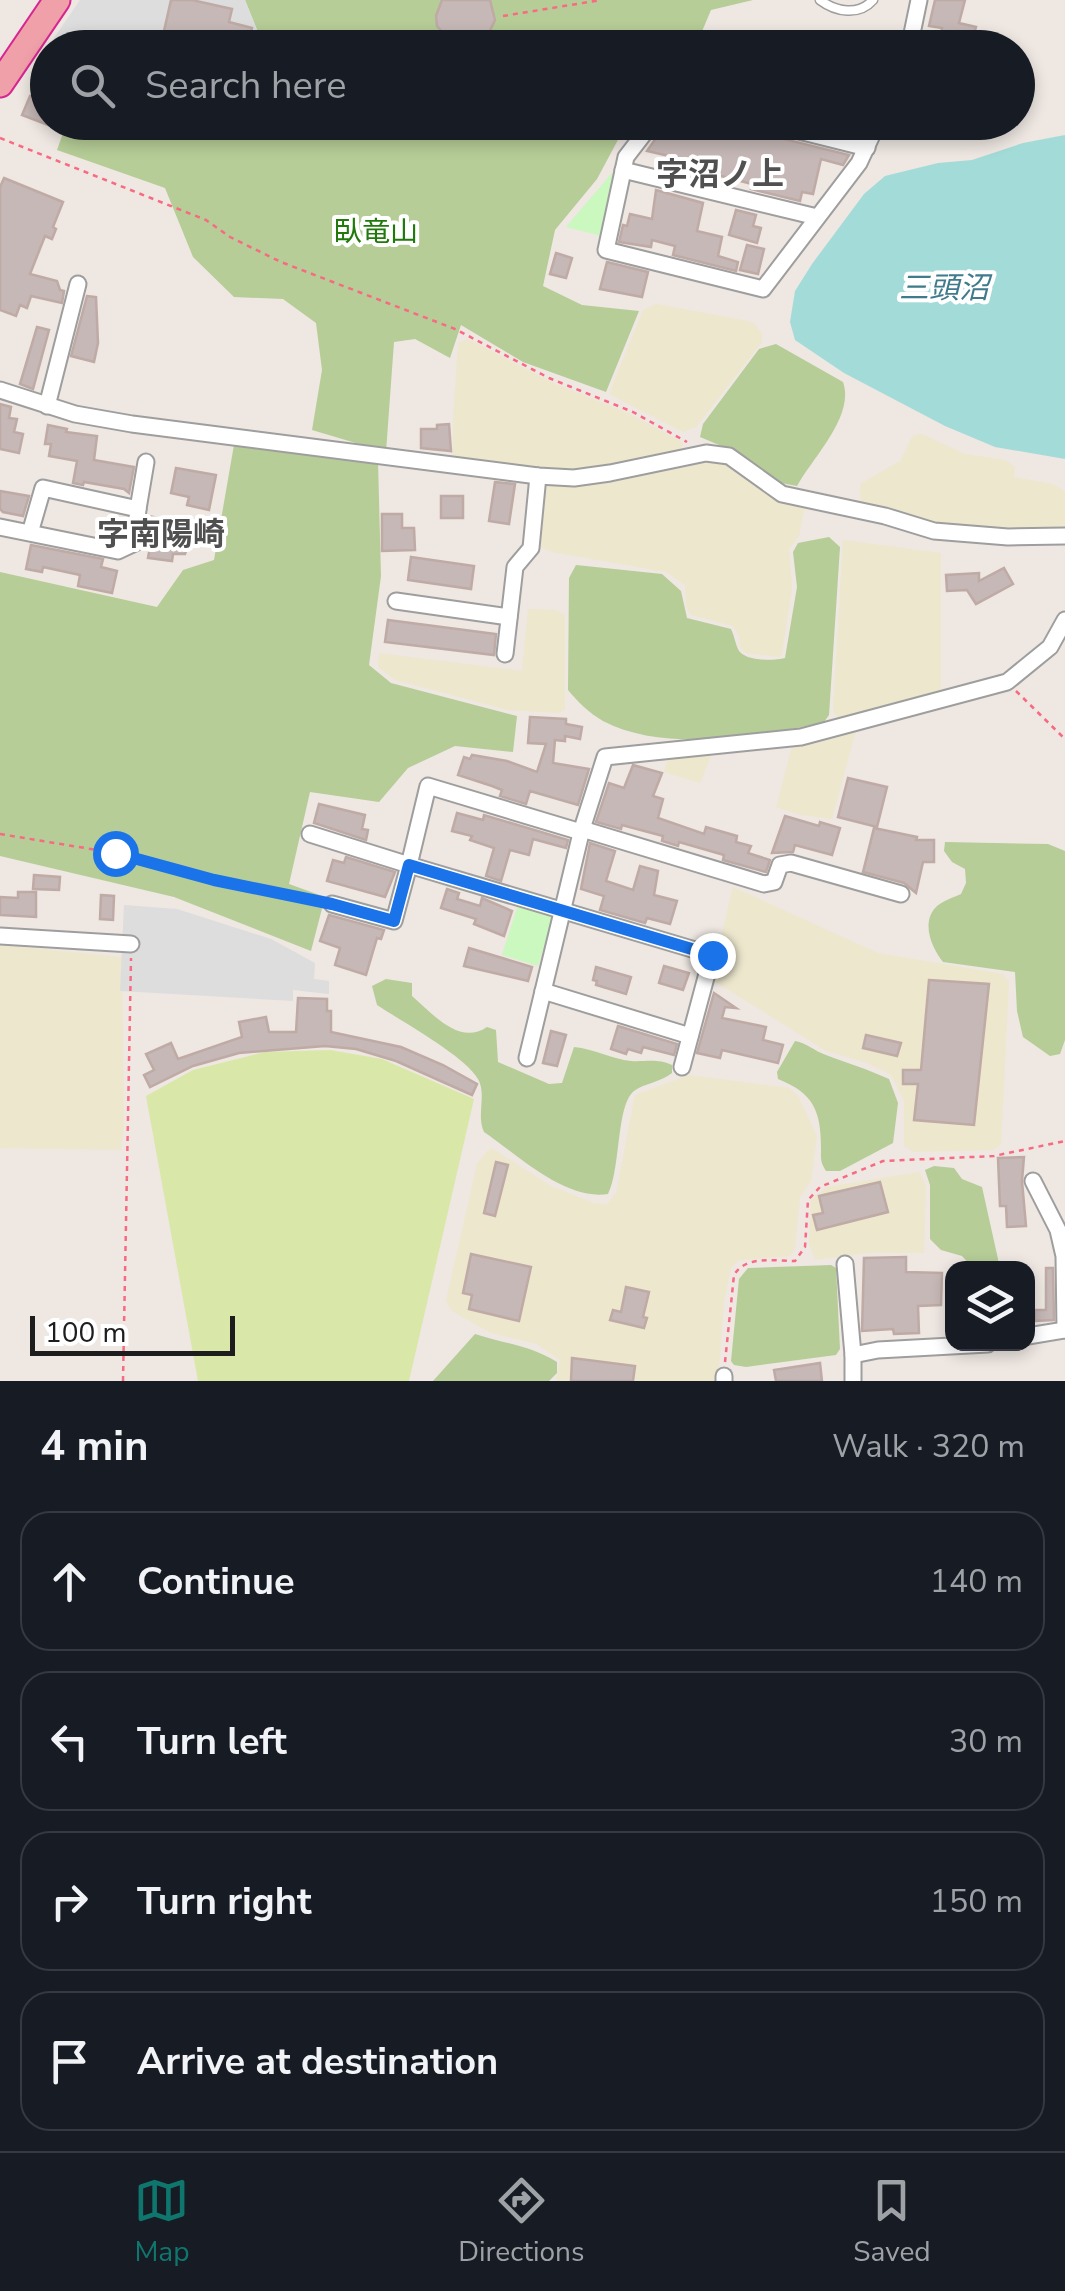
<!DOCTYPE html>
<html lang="en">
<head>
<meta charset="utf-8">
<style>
  body { margin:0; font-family:"Nunito Sans","Noto Sans JP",sans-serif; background:#242831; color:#f1f3f6 }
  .controls { position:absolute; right:30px; bottom:30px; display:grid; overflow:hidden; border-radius:20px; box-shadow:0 5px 15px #0003 }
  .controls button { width:90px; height:90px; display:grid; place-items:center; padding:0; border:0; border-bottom:2px solid #363941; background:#171b24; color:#f1f3f6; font:50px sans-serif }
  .scale { position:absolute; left:30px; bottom:25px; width:205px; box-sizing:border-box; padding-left:10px; border:5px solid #1d1d1d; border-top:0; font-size:28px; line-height:35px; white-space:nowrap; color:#1d1d1d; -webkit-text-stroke:8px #fff; paint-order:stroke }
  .stop { position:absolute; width:30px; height:30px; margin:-22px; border:8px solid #1a73e8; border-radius:50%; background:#fff }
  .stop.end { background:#1a73e8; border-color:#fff; box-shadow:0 2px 10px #0008 }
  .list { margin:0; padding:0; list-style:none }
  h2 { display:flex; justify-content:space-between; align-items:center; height:130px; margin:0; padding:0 40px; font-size:42px }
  h2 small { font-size:32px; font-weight:400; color:#9ea1a6 }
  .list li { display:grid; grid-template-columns:65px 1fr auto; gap:30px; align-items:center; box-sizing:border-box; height:140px; margin:0 20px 20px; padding:0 20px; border:2px solid #363941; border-radius:30px }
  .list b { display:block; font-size:38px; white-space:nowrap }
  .list em { font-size:32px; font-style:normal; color:#9ea1a6 }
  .icon { flex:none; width:55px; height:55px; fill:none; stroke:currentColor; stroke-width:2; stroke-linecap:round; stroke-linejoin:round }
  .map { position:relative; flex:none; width:1065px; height:1381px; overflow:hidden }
  .search { position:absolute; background:#171b24; box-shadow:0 5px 15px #0003; left:30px; right:30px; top:30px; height:110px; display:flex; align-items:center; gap:25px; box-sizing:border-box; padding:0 35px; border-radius:55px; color:#9ea1a6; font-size:38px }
  .sheet { height:770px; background:#171b24 }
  nav { display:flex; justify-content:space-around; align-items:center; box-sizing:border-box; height:140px; border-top:2px solid #363941; background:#171b24; font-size:28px; color:#9ea1a6 }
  nav a { display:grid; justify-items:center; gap:5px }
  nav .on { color:#0f766e }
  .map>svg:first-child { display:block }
  .farmland { fill:#ede7ce }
  .grass { fill:#d9e8a8 }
  .forest { fill:#b6cd97 }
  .park { fill:#caf8bf }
  .parking { fill:#ddd }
  .water { fill:#a3dbd9 }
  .building { fill:#c5b8b6; stroke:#bfaaa5; stroke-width:2.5 }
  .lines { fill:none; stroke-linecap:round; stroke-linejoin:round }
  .service-casing { stroke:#9e9e9e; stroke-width:11 }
  .minor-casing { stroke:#9e9e9e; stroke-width:19 }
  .trunk-casing { stroke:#d62692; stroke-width:29 }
  .path { stroke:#f86a81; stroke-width:2.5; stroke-dasharray:5 5; stroke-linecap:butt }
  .service { stroke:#fff; stroke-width:8 }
  .minor { stroke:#fff; stroke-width:15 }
  .trunk { stroke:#f0a0a8; stroke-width:25 }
  .route { stroke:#1a73e8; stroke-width:12 }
  .labels { text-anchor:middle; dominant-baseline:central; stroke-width:8; stroke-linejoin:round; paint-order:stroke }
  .park-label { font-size:28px; fill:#21790c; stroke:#fff }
  .water-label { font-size:30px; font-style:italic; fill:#3f7b8c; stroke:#fff }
  .quarter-label { font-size:32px; font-weight:bold; fill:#505050; stroke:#fff }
</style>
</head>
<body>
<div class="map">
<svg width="1065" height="1381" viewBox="0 0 1065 1381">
  <rect width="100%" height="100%" fill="#eee7e2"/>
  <!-- farmland -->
  <g class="farmland">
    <path d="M656,304L743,320L754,323L762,334V342L696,427L683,432L609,394L643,310Z"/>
    <path d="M468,339L556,384L628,413L684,443L678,452L588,471H560L462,459L453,455V421L458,343Z"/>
    <path d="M922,434L965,454L1005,460L1015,467L1014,477L1052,484L1065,491V531L935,523L861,506L860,484L900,461L913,435Z"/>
    <path d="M709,459L732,464L805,505L799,536L789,549L792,587L782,654L779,657L746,653L740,648L739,636L733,626L691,615L686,606L685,585L666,572L552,552L539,546L546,484H579Z"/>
    <path d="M843,540L941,553V691L935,697L839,719L833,711Z"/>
    <path d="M528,609L556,610L565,615V709L559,713L508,710L395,680L378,667L379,653L522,671Z"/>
    <path d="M856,730L832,819L801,815L776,807L793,743L820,740Z"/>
    <path d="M712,753L700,783L664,772L669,755Z"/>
    <path d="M733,887L878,953L1003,974L1009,982L1001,1144L994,1150L914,1152L904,1146V1101L891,1075L867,1063L826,1051L711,979Z"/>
    <path d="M0,945L122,957L124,1125L121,1150L0,1148Z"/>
    <path d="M689,1075L789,1088L798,1096L817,1136L811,1181L800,1197L795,1248L790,1256L739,1260L731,1268L724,1302L718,1381H556L560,1360L537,1344L491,1333L452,1311L446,1301L477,1164L488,1150L493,1149L551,1186L594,1203L607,1204L616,1193L635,1095Z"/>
    <path d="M919,1172L926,1185L924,1253H868L815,1260L809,1244L811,1200L827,1187Z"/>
  </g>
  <!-- grass -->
  <path class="grass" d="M330,1050L382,1059L474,1099L409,1381H198L146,1096L193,1070L265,1052Z"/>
  <!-- forest -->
  <g class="forest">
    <path d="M245,0H753L711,10L695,48L258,47L260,37Z"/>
    <path d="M67,122L163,125L179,122L627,123L597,179L555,230L543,286L582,305L639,311L606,392L523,362L461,325L450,358L415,339L394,342L386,452L312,430L322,370L316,323L283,299L234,297L193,257L165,188L57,150Z"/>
    <path d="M776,344L843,382C855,416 813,457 797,486L776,482L731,450L700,437L703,424L759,349Z"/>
    <path d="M235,439L378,461L381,576L369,665L391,683L517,716L513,752L455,746L408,768L379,802L310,792L289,884L325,897L311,951L174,897L0,856V572L157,607L183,570L214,560Z"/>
    <path d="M829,537L840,547L829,715L824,722C759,737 664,753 603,721C589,713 578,702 568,690L569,578L576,565L662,574L681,591L687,618L731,629C735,637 736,649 741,653C750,661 774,661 785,658L797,587L793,552L798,543Z"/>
    <path d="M945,842L1048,844L1065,851V1040L1060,1054L1050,1056L1023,1037L1017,1011L1015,972L943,962C932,948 920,922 937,906C943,901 954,897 961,894L966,883L965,869L952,862L944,851Z"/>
    <path d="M386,979L412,983V996C433,1014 459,1046 487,1027L496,1030L498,1062L549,1084L562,1083L574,1047C594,1049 612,1059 631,1061C647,1062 656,1058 672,1065V1073C661,1082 645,1083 634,1091C616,1105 621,1169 608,1194C565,1201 518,1155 484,1132C476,1115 487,1095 478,1079C465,1056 401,1021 377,1005L372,986Z"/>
    <path d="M795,1041C807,1043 814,1051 826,1055C847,1063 867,1069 889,1079L898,1103L893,1143L840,1171H826C820,1162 821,1158 821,1148C821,1110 813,1093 778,1079L777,1072Z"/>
    <path d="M934,1166L954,1168L962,1179L982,1187L1000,1268H973L962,1256L941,1250L930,1239V1185L925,1170Z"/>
    <path d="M831,1265L836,1268L840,1349L836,1355L746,1367L734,1365L731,1361L739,1279L748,1268Z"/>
    <path d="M475,1334C505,1344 529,1345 557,1362V1373L549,1381H433Z"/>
  </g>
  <!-- park -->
  <g class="park">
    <path d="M617,172L602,236L566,227L612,173Z"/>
    <path d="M518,905L553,916L538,966L502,955Z"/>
  </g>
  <!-- parking -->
  <g class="parking">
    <path d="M80,0H171L164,31L154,37L160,47L48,48L47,83L30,73Z"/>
    <path d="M192,0H245L260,37L258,47H248L252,28L229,22L232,9Z"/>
    <path d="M124,905L177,909L271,939L315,963L314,979L329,981V994L293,990V1001L120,991Z"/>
  </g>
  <!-- water -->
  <path class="water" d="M1065,135V459L995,447L945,426L844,373L795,340L790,322L795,291L812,264L864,194L885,176L938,163L972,160L1023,143Z"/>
  <!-- building -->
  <g class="building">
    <path d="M171,0H192L232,9L229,22L252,28L248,48H160L154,37L164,31Z"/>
    <path d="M442,0H490L495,20L487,37L469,46L450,41L437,26L436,16Z"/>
    <path d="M935,0H965L959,23L976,27L971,44L940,36L942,28L929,26Z"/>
    <path d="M30,96L48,103V125L22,115Z"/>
    <path d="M673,122H720L741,128V125L760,133L849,155L843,165L821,159L813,194L802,192L800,201L751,189L752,184L702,171L704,164L647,151L658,135L669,137Z"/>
    <path d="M4,178L63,202L53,227L56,229L52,239L45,236L30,274L57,281L60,290L64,291L62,303L31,296L27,308L20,305L16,316L0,310V187Z"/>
    <path d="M656,190L703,203L697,231L722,237L718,256L738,262L736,271L673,255L675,246L652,240L651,247L619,242L623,225L627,226L630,214L652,219Z"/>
    <path d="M736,210L756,215L753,226L761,228L757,243L729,235Z"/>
    <path d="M747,245L764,249L758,274L740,270Z"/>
    <path d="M556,253L572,258L566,278L550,274Z"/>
    <path d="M607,262L648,272L642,297L600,289Z"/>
    <path d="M87,296L96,297L98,343L94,362L71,356Z"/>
    <path d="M37,327L49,330L33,389L20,384Z"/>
    <path d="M0,404L11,407L9,418L17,419L14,432L23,434L19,453L0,449Z"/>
    <path d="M449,424L451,451L421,448V429H437V425Z"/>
    <path d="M48,425L67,429L66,432L97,436L94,460L134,467L129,493L124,489L84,482L83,485L73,483L77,461L49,456L51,444H45Z"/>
    <path d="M176,468L216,475L209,510L187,505L189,497L171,493Z"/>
    <path d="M495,482L515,484L509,524L489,521Z"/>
    <path d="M0,491L29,496L23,516L3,512L0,509Z"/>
    <rect x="441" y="496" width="22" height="22"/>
    <path d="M382,514H402V528H414L415,550L382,551Z"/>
    <path d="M149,516L194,527L185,554H173L172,561L148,558L150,547L146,546Z"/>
    <path d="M31,545L103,559L101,567L117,571L112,593L78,586L80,575L43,567L42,572L26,569Z"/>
    <path d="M411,557L474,566L471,589L408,580Z"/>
    <path d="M1004,568L1013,584L976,604L967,590L947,591L946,575L979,573V581Z"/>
    <path d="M388,620L496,634L494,655L385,642Z"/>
    <path d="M530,717L566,719V724L582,727L580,739L565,736V741L555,740L553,763L589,769L578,805L530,791L526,804L500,796L502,790L492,786L458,775L464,757L470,759L472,755L507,761L537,772L546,744L528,743Z"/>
    <path d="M633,765L662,773L653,796L663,799L658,818L704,834L706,827L737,836L736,842L751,846L748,853L770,860L766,872L723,860L724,855L679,842L678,846L662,841L663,836L622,825L621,829L596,822L609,783L624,788Z"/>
    <path d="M848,778L887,787L877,827L838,817Z"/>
    <path d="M319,804L365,815L362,829L368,830L366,840L314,823Z"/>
    <path d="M457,813L483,820L484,815L568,840L566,848L533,839L529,855L510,850L501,881L486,876L494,848L470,840L472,836L452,831Z"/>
    <path d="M785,816L819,826L820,822L840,828L832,855L795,845L793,852L772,853Z"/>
    <path d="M874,828L917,837L916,840H934V862H923L916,893L904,883L863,872Z"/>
    <path d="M590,843L615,851L606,881L633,890L640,866L658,871L654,895L677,901L670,924L647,918L645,923L600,910L604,896L581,889Z"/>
    <path d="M346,857L395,872L385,897L327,881L333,860L344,863Z"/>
    <path d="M34,875L60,877L59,890L33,889Z"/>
    <path d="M447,889L459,893L457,899L480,906L482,898L512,911L504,936L474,924L476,919L441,908Z"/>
    <path d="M18,892H36V917L0,915V897L18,898Z"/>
    <path d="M101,895L114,896L113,920L100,919Z"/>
    <path d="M329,915L384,930L381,939L377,938L366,975L335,965L340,948L320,941Z"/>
    <path d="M469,948L532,967L528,981L464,966Z"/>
    <path d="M664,966L689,973L683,990L659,983Z"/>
    <path d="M596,967L631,977L626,994L596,985L597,981L593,980Z"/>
    <path d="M929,980L989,984L974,1125L914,1120L918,1084H903V1070H921Z"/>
    <path d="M714,993L736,1008L725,1007L722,1018L766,1027L763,1040L783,1045L778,1063L722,1050L720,1058L697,1053Z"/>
    <path d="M298,998L327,999V1011H331V1032L401,1047L443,1065L477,1084L472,1095L396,1061L356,1049L325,1046L239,1053L193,1066L150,1087L144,1075L154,1070L146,1054L171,1043L178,1059L242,1037L239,1022L266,1017L269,1032H296Z"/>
    <path d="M618,1026L677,1044L674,1055L643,1047L641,1053L628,1049L626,1054L611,1049Z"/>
    <path d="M551,1031L566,1035L557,1066L543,1063Z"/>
    <path d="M866,1035L901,1043L897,1056L863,1048Z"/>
    <path d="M1024,1157L1022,1181L1026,1226L1007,1227L1006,1206H1000L998,1158Z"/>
    <path d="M496,1162L508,1165L495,1216L484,1213Z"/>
    <path d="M880,1182L888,1212L817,1230L813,1215L823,1213L819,1196Z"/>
    <path d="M471,1254L531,1267L519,1321L469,1309L472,1295L463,1293Z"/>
    <path d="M906,1257V1272L942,1273L941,1305L918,1306L919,1333L894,1334L893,1329L862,1331L864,1258Z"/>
    <path d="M1046,1268H1053L1054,1320L1035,1321V1310H1046Z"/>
    <path d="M626,1287L649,1292L643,1317L647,1318L644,1328L610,1320L613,1310L621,1312Z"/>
    <path d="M572,1358L635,1366L633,1381H571Z"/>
    <path d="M820,1363L822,1381H776L774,1370Z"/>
  </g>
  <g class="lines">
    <!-- service casing -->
    <g class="service-casing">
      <path id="service" d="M820,0C836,12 859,16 873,0"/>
    </g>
    <!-- minor casing -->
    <g class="minor-casing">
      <g id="minor">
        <path d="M909,48L919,0"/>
        <path d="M653,122L626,157L606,250L763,289L859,163L878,122"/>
        <path d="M763,122L867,148"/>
        <path d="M623,170L817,217"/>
        <path d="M0,390L75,414L132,424L538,476L574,478L610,473L706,453L729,456L782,494L885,516L934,531L1008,537L1065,536"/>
        <path d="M47,406L78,284"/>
        <path d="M138,509L146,462"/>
        <path d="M0,527L118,551L135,543L138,509L43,488L30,533"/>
        <path d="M396,601L509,617"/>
        <path d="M505,654L515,567L531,548L538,476"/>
        <path d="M582,829L764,884L774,882L780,865L791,863L901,894"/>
        <path d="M310,834L409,865L428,786L581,832"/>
        <path d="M332,904L394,921L409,865L712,955L682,1067"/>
        <path d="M0,936L131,944"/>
        <path d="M543,991L690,1036"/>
        <path d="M527,1058L582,829L605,757L801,737L1007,682L1050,647L1065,620"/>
        <path d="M1033,1181L1058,1230L1064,1256L1065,1330"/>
        <path d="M845,1264L853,1355L878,1350L988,1344"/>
        <path d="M1028,1336L1065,1330"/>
        <path d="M853,1355V1381"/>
        <path d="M724,1376V1381"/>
      </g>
    </g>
    <!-- trunk casing -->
    <g class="trunk-casing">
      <path id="trunk" d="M0,84L57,0"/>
    </g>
    <!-- path -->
    <g class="path">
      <path d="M503,16L601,0"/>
      <path d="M0,138L206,220L230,237L281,262L455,329L549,378L633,412L687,442"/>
      <path d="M1016,691L1065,739"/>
      <path d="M0,834L115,853L214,880L316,901"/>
      <path d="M725,1362L734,1275C746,1255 774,1261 795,1261L805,1247L808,1200L820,1187L883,1161L994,1156L1065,1141"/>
      <path d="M123,1381L131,958"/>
    </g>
    <!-- service -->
    <use href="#service" class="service"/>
    <!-- minor -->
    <use href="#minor" class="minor"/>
    <!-- trunk -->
    <use href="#trunk" class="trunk"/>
  </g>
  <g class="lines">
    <!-- route -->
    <path class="route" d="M115,853L214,880L332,904L394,921L409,865L712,955"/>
  </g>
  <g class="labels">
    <!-- park labels -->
    <g class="park-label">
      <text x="376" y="232">臥竜山</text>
    </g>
    <!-- water labels -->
    <g class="water-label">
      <text x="944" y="288">三頭沼</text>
    </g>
    <!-- quarter labels -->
    <g class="quarter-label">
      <text x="720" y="174">字沼ノ上</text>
      <text x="161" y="534">字南陽崎</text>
    </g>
  </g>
</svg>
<div class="controls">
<button><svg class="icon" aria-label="layers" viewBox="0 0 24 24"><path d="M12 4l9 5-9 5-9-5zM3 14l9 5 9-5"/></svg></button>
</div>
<div class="scale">100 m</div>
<div class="stop" style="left:115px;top:853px"></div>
<div class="stop end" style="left:712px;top:955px"></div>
<div class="search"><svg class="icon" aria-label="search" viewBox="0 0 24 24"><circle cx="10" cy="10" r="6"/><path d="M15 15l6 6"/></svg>Search here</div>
</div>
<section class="sheet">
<h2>4 min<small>Walk · 320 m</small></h2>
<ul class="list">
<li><svg class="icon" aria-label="ahead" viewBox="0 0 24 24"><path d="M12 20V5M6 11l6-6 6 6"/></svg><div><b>Continue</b></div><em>140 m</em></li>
<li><svg class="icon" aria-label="left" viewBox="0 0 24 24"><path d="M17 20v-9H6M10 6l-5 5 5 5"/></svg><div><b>Turn left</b></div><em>30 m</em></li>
<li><svg class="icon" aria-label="right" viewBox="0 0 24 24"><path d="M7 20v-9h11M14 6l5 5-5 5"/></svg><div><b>Turn right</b></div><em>150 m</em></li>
<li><svg class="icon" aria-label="arrive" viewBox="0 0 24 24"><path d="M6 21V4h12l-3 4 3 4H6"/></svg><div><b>Arrive at destination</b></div></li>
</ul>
</section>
<nav>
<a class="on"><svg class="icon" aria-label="map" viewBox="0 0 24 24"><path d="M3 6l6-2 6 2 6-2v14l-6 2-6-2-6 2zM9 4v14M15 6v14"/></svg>Map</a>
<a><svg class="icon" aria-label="directions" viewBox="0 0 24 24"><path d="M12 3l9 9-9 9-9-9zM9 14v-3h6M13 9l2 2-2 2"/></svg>Directions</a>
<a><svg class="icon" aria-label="saved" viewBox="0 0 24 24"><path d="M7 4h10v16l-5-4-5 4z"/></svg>Saved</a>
</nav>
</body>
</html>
